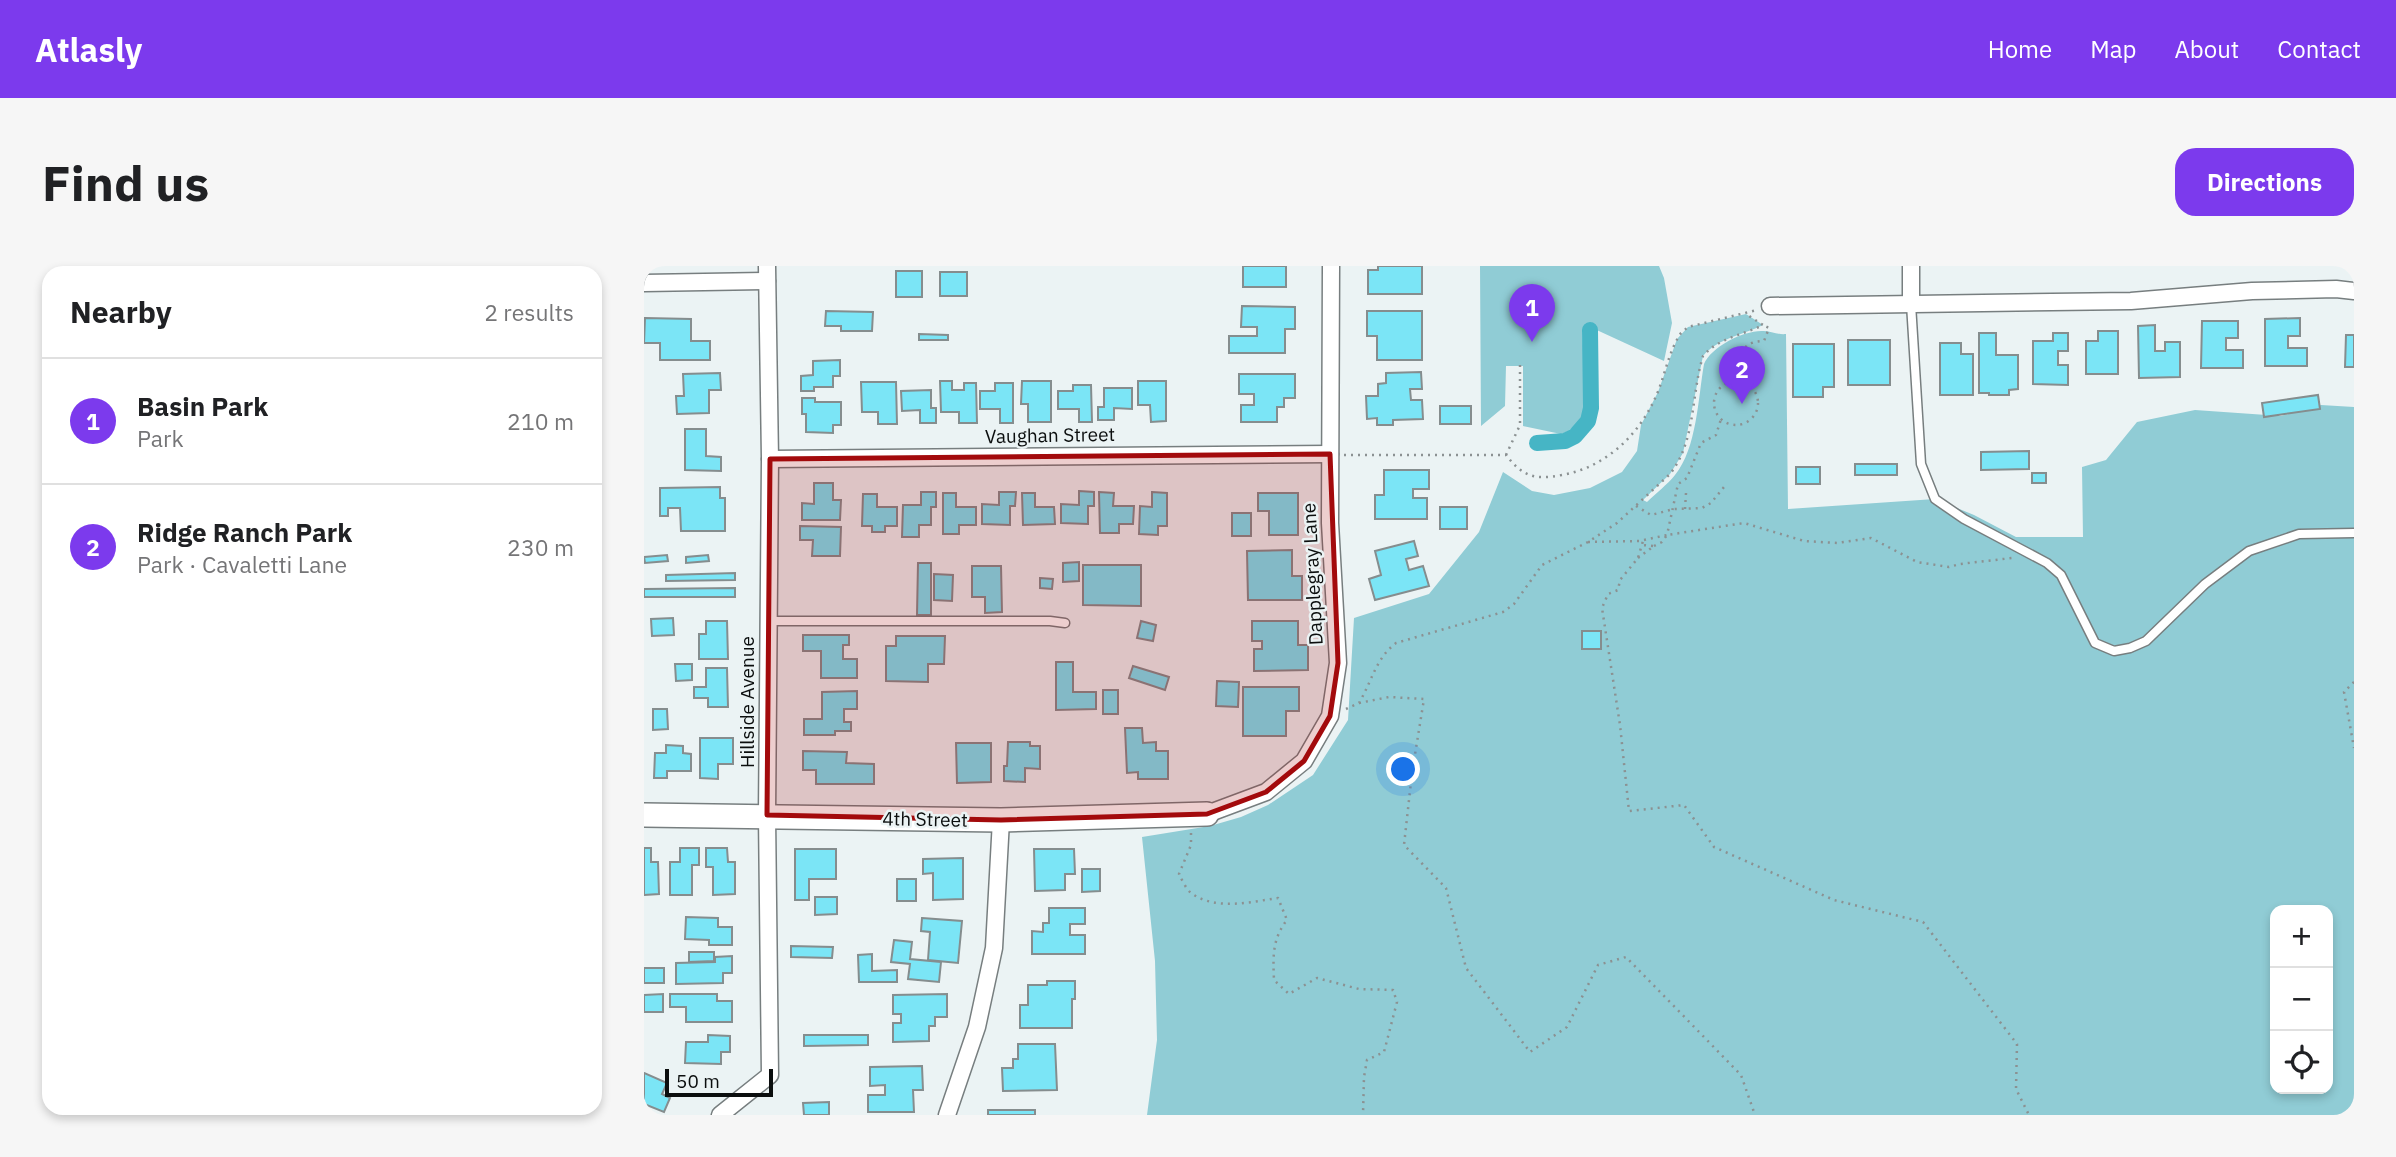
<!DOCTYPE html>
<html lang="en">
<head>
<meta charset="utf-8">
<style>
  body { margin:0; font-family:"IBM Plex Sans",sans-serif; background:#f6f6f6; color:#202124 }
  .controls { position:absolute; right:21px; bottom:21px; display:grid; overflow:hidden; border-radius:14px; box-shadow:0 4px 10px #0003 }
  .controls button { width:63px; height:63px; display:grid; place-items:center; padding:0; border:0; border-bottom:2px solid #e0e0e0; background:#fff; color:#202124; font:35px sans-serif }
  .scale { position:absolute; left:21px; bottom:18px; width:108px; box-sizing:border-box; padding-left:7px; border:4px solid #0b0e0e; border-top:0; font-size:19px; line-height:24px; white-space:nowrap; color:#0b0e0e; -webkit-text-stroke:5px #ebf3f4; paint-order:stroke }
  .you { position:absolute; left:760px; top:504px; width:24px; height:24px; margin:-18px; border:5px solid #fff; border-radius:50%; background:#1a73e8; box-shadow:0 0 0 10px #1a73e833 }
  .badge { display:grid; place-items:center; width:46px; height:46px; border-radius:50%; background:#7c3aed; color:#fff; font-size:23px; font-weight:700 }
  .pin { position:absolute; translate:-50% -58px; filter:drop-shadow(0 2px 4px #0008) }
  .pin::after { content:''; position:absolute; top:37px; width:24px; height:21px; background:inherit; clip-path:polygon(0 0,100% 0,50% 100%) }
  .list { margin:0; padding:0; list-style:none }
  h2 { display:flex; justify-content:space-between; align-items:center; height:91px; margin:0; padding:0 28px; font-size:30px }
  h2 small { font-size:23px; font-weight:400; color:#757577 }
  .list li { display:grid; grid-template-columns:46px 1fr auto; gap:21px; align-items:center; box-sizing:border-box; height:126px; padding:0 28px; border-top:2px solid #e0e0e0 }
  .list b { display:block; font-size:26px; white-space:nowrap }
  .list p { margin:0; font-size:23px; white-space:nowrap; color:#757577 }
  .list em { font-size:23px; font-style:normal; color:#757577 }
  .icon { flex:none; width:38px; height:38px; fill:none; stroke:currentColor; stroke-width:2; stroke-linecap:round; stroke-linejoin:round }
  .map { position:relative; flex:none; width:1710px; height:849px; overflow:hidden; border-radius:21px }
  header { display:flex; align-items:center; gap:42px; box-sizing:border-box; height:98px; padding:0 35px; background:#7c3aed; color:#fff }
  header strong { font-size:33px }
  nav { display:flex; gap:38px; margin-inline-start:auto; font-size:24px }
  .intro { display:flex; align-items:center; justify-content:space-between; box-sizing:border-box; height:168px; padding:0 42px }
  h1 { margin:0; font-size:49px }
  .button { padding:18px 32px; border-radius:21px; background:#7c3aed; color:#fff; font-size:24px; font-weight:700 }
  main { display:flex; gap:42px; padding:0 42px }
  aside { flex:1; background:#fff; border-radius:21px; box-shadow:0 4px 10px #0003 }
  .map>svg:first-child { display:block }
  .green { fill:#90ccd5; fill-rule:evenodd }
  .lines { fill:none; stroke-linecap:round; stroke-linejoin:round }
  .canal { stroke:#46b5c5; stroke-width:16 }
  .building { fill:#7be5f6; stroke:#858d8e; stroke-width:2 }
  .lane-casing { stroke:#777e7f; stroke-width:11 }
  .street-casing { stroke:#777e7f; stroke-width:19 }
  .secondary-casing { stroke:#777e7f; stroke-width:26 }
  .path { stroke:#8b9192; stroke-width:2.5; stroke-dasharray:2 5; stroke-linecap:butt }
  .lane { stroke:#fff; stroke-width:8 }
  .street { stroke:#fff; stroke-width:16 }
  .secondary { stroke:#fff; stroke-width:23 }
  .marked { fill:#a30a0c; fill-opacity:0.2; stroke:#a30a0c; stroke-width:5; stroke-linejoin:round }
  .labels { text-anchor:middle; dominant-baseline:central; stroke-width:5; stroke-linejoin:round; paint-order:stroke }
  .street-label { font-size:19px; fill:#0b0e0e; stroke:#ebf3f4 }
</style>
</head>
<body>
<header>
<strong>Atlasly</strong>
<nav><a>Home</a><a>Map</a><a>About</a><a>Contact</a></nav>
</header>
<div class="intro"><h1>Find us</h1><a class="button">Directions</a></div>
<main>
<aside>
<h2>Nearby<small>2 results</small></h2>
<ul class="list">
<li><span class="badge">1</span><div><b>Basin Park</b><p>Park</p></div><em>210 m</em></li>
<li><span class="badge">2</span><div><b>Ridge Ranch Park</b><p>Park · Cavaletti Lane</p></div><em>230 m</em></li>
</ul>
</aside>
<div class="map">
<svg width="1710" height="849" viewBox="0 0 1710 849">
  <rect width="100%" height="100%" fill="#ebf3f4"/>
  <!-- green -->
  <g class="green">
    <path d="M836,0H1015L1020,12L1028,57L1020,95L944,60L938,65C939,84 945,133 938,150C936,158 925,165 917,168L879,160V100H862L861,140L837,160Z"/>
    <path d="M1102,48L1119,59C1099,69 1074,72 1059,90L1039,187L1026,208L999,234L1003,236C1012,227 1023,219 1031,209C1053,182 1054,132 1060,98C1067,81 1100,64 1119,65C1127,65 1134,69 1142,68L1144,243L1291,233L1330,249L1372,271H1439L1438,201L1462,194L1493,156L1551,144L1637,150L1677,139L1710,141V849H503L513,774L511,695L498,571L566,560L597,551L624,539L669,509L704,454L710,352L785,328L835,266L859,206L888,225L910,229L946,222L978,206L993,185L997,159L1014,126L1033,73L1044,61ZM1631,644H1684V823H1631Z"/>
  </g>
  <g class="lines">
    <!-- canal -->
    <path class="canal" d="M893,177L921,175L931,170L944,155L947,142L946,64"/>
  </g>
  <!-- building -->
  <g class="building">
    <rect x="599" y="0" width="43" height="21"/>
    <path d="M734,0H778V28H724V4H734Z"/>
    <rect x="252" y="5" width="26" height="26"/>
    <rect x="296" y="6" width="27" height="24"/>
    <path d="M598,40L651,41V63H641V87H585V70H613V61H597Z"/>
    <path d="M182,45L229,46L228,65H197V60H181Z"/>
    <path d="M723,45H778V94H733V70H723Z"/>
    <path d="M1,52L47,53V75H66V94H16V77H0Z"/>
    <path d="M1656,52V70H1644V82H1663V100H1621V53Z"/>
    <path d="M1558,55H1594V72H1582V84H1599V102H1557Z"/>
    <path d="M1511,59V85H1521V76H1536V111L1495,112L1494,60Z"/>
    <path d="M1454,65H1474V108H1442V75H1454Z"/>
    <path d="M1335,67H1352V89H1374V123L1365,124V129H1345V127H1335Z"/>
    <path d="M1409,67H1424V85H1414V99H1424V119L1389,118V75H1409Z"/>
    <path d="M275,68L304,69V74H275Z"/>
    <path d="M1702,69H1710V101H1701Z"/>
    <rect x="1204" y="74" width="42" height="45"/>
    <path d="M1296,77H1317V88H1329V129H1296Z"/>
    <path d="M1149,78H1190V121H1179V131H1149Z"/>
    <path d="M196,94V110H189V121H170V125H157V110L169,109V95Z"/>
    <path d="M777,106L778,123H766L767,134H778L779,153L749,154V159H733V152L723,153L722,130H734V118L742,117V107Z"/>
    <path d="M76,107L77,124H65V147L33,148L32,130H40L39,108Z"/>
    <path d="M595,108H651V132H640V141H633V156H597V139H610V128H595Z"/>
    <path d="M296,115H308V124H320V117H332L333,157H315V146H297Z"/>
    <path d="M378,115H407V156H384V138H377Z"/>
    <path d="M494,115H522V155L507,156L506,139H494Z"/>
    <path d="M217,116H252L253,158H234V146H218Z"/>
    <path d="M351,117H369V157H356V143H336V125H351Z"/>
    <path d="M429,119H447L448,156H435V143H414V125H429Z"/>
    <path d="M460,122H488V143L470,142V154H454V141H460Z"/>
    <path d="M287,124V142H292V157H276V144L258,145L257,125Z"/>
    <path d="M1674,129L1676,143L1620,151L1618,137Z"/>
    <path d="M158,132H171V136H197V159H189V167L162,166V148H158Z"/>
    <rect x="796" y="140" width="31" height="18"/>
    <path d="M41,163H62V190L77,191V205L41,204Z"/>
    <path d="M1385,185V203L1337,204V186Z"/>
    <rect x="1211" y="198" width="42" height="11"/>
    <rect x="1152" y="201" width="24" height="17"/>
    <path d="M740,204H785V223H769V232H783V253H731V229H740Z"/>
    <rect x="1388" y="207" width="14" height="10"/>
    <path d="M170,217H189V234H197L196,254H158V237L170,238Z"/>
    <path d="M76,221V232H81V265H37L36,242H24V250H16V222Z"/>
    <path d="M435,225L450,226V240H444V258L417,257V238L435,239Z"/>
    <path d="M277,226H292V241H287V259H275V271H258L259,239H277Z"/>
    <path d="M355,226H372L371,240H366V259L338,258V238L355,239Z"/>
    <path d="M455,226L470,227L469,240H490L489,258H475V267H456Z"/>
    <path d="M508,226L523,227V260H514V269L495,268L496,240L508,241Z"/>
    <path d="M299,227H312V241H332V259H315V268H299Z"/>
    <path d="M378,227H391V241H410L411,258L379,259Z"/>
    <path d="M614,227H654V269H625V245H614Z"/>
    <path d="M219,228H233V241H253V260H241V266H228V260H218Z"/>
    <rect x="796" y="241" width="27" height="22"/>
    <rect x="588" y="247" width="19" height="23"/>
    <path d="M156,260L197,261L196,290H168L169,274H156Z"/>
    <path d="M770,275L774,290L762,293L765,304L779,300L785,320L731,334L725,313L737,309L731,285Z"/>
    <path d="M648,284V310H658V334H604L603,285Z"/>
    <path d="M23,289L24,295L1,297L0,291Z"/>
    <path d="M64,289L65,295L42,297V291Z"/>
    <path d="M435,296V315L419,316V297Z"/>
    <path d="M274,297H287V349H273Z"/>
    <path d="M439,299H497V340L439,339Z"/>
    <path d="M328,300H357L358,346L341,347V331H328Z"/>
    <path d="M91,307V314L22,315V309Z"/>
    <path d="M290,308L309,309L308,335L290,334Z"/>
    <path d="M396,312L409,313L408,323L396,322Z"/>
    <path d="M91,322V331H0V323Z"/>
    <path d="M29,352L30,369L8,370L7,353Z"/>
    <path d="M62,355H83L84,393H55V368H62Z"/>
    <path d="M497,355L512,359L509,375L493,372Z"/>
    <path d="M608,355H654V379H664V404L610,405V383H618V375H608Z"/>
    <rect x="938" y="365" width="19" height="18"/>
    <path d="M159,369H205V379H199V393H213V412H177V385H159Z"/>
    <path d="M252,370H301L300,398H284V416L242,415V380H252Z"/>
    <path d="M412,396H429V426H452V443L412,444Z"/>
    <path d="M31,398H48V414L32,415Z"/>
    <path d="M489,400L525,411L521,424L485,412Z"/>
    <path d="M62,402H83L84,441H64V432H50V421H62Z"/>
    <path d="M573,415L595,416L594,441L572,440Z"/>
    <path d="M599,421H655V445H642V470H599Z"/>
    <rect x="459" y="424" width="15" height="24"/>
    <path d="M213,425V443H200V456H207V465H191V469H160V453H178V426Z"/>
    <path d="M9,443H23L24,463L9,464Z"/>
    <path d="M481,462H498L499,477L512,476V485H524V513H494V506L483,507Z"/>
    <path d="M56,472H89V498H74V513L56,512Z"/>
    <path d="M364,476H386V480H396V503L381,502V516L360,515V500H363Z"/>
    <path d="M312,477H347V516L313,517Z"/>
    <path d="M22,479L39,480V487L47,488V505H23V512H10L11,487H22Z"/>
    <path d="M159,485L203,486L202,497L230,498V518H172V504H159Z"/>
    <path d="M0,582H7V596H14L15,628L0,629Z"/>
    <path d="M36,582H55V599H48V629H26V596H36Z"/>
    <path d="M62,582H83L84,596H91V628L69,629V601H62Z"/>
    <path d="M151,583H192V613H165V634H151Z"/>
    <path d="M390,583H430L431,608H421V624L391,625Z"/>
    <path d="M319,592V633L289,634V607L279,608V593Z"/>
    <path d="M438,603H456V625L438,626Z"/>
    <rect x="253" y="613" width="19" height="22"/>
    <path d="M171,631H193V648L171,649Z"/>
    <path d="M405,642H441V658H426V669H441V688H388V665L399,666V657H405Z"/>
    <path d="M42,651L74,652V661H88V679H65V674L41,673Z"/>
    <path d="M278,652L318,655L314,697L284,694L286,666L277,665Z"/>
    <path d="M250,674L268,676L266,693L297,696L295,716L264,713L266,698L247,696Z"/>
    <path d="M147,680L189,681L188,692L147,691Z"/>
    <path d="M45,686H70V695L45,696Z"/>
    <path d="M228,688V705L253,704V716H215L214,689Z"/>
    <path d="M88,690V707H79V717L32,718V697L71,696V691Z"/>
    <rect x="0" y="702" width="20" height="15"/>
    <path d="M403,715H431V733H428V762H376V739H384V719H403Z"/>
    <path d="M19,728V746H0V729Z"/>
    <path d="M26,728H73V735H88V756H42V741H26Z"/>
    <path d="M303,728V751H291V760H285V775L249,776V757H257V748H249V729Z"/>
    <path d="M64,769L86,770V786H77V798L41,797L42,776H64Z"/>
    <path d="M160,769H224V779L160,780Z"/>
    <path d="M374,778H411L413,824L359,825L358,802H369V793H374Z"/>
    <path d="M278,800L279,824H269L270,846H224V829H241V819L226,820V801Z"/>
    <path d="M0,807L23,817L18,828L26,832L20,846L0,838Z"/>
    <path d="M185,836V849H160L159,837Z"/>
    <rect x="344" y="844" width="47" height="5"/>
  </g>
  <g class="lines">
    <!-- lane casing -->
    <g class="lane-casing">
      <g id="lane">
        <path d="M1267,38L1277,198L1291,233L1320,253L1403,297L1417,309L1451,377L1470,385L1486,382L1502,375L1561,318L1605,285L1655,268L1710,267"/>
        <path d="M125,355H406L421,357"/>
      </g>
    </g>
    <!-- street casing -->
    <g class="street-casing">
      <g id="street">
        <path d="M1267,0V38"/>
        <path d="M0,17L123,15"/>
        <path d="M1126,40L1487,35L1608,25L1692,23L1710,25"/>
        <path d="M126,193L686,188"/>
        <path d="M563,548L622,526L660,495L686,450L694,397L686,257L687,0"/>
        <path d="M76,849L126,809L123,549L126,193L123,0"/>
        <path d="M303,849L333,761L350,682L357,554"/>
      </g>
    </g>
    <!-- secondary casing -->
    <g class="secondary-casing">
      <path id="secondary" d="M0,549L357,554L563,548"/>
    </g>
    <!-- path -->
    <g class="path">
      <path d="M1091,114C1094,93 1095,75 1120,75L1125,62L1119,59"/>
      <circle cx="1092" cy="137" r="22"/>
      <path d="M700,189H862C879,211 891,214 918,209C964,201 999,165 1015,123C1022,104 1026,83 1037,67L1044,61L1113,44"/>
      <path d="M862,189L876,159V94"/>
      <path d="M992,240L1007,249L1030,243L1058,242L1067,237L1080,221"/>
      <path d="M1041,243L1042,227"/>
      <path d="M1000,274L1023,269L1034,218L1043,212L1057,177L1072,169L1077,153"/>
      <path d="M944,276L999,275L994,292L976,314L974,324L964,328L958,342L976,459L985,545L1040,539L1070,581L1190,634L1279,656L1373,778L1372,823L1385,849"/>
      <path d="M1010,280L1018,276L1023,269L1100,257L1160,275L1193,277L1227,272L1273,296L1305,301L1316,298L1368,292"/>
      <path d="M994,292L1010,280L998,279"/>
      <path d="M1710,416L1700,426L1710,482"/>
      <path d="M715,437L745,431L780,433L768,507L760,579L802,622L822,702L886,786L923,761L954,699L982,691L1097,809L1111,849"/>
      <path d="M702,443L715,437C728,415 732,392 752,377L859,346L870,338L898,299L944,276L973,257L1026,208C1052,175 1047,129 1059,90C1074,72 1099,69 1119,59L1102,48"/>
      <path d="M547,567V579L535,608C538,614 542,623 547,627C572,645 606,636 634,632L643,654C628,673 629,691 630,714L645,728L673,712L715,723L749,724L753,736L740,786L723,794L720,811L719,849"/>
    </g>
    <!-- lane -->
    <use href="#lane" class="lane"/>
    <!-- street -->
    <use href="#street" class="street"/>
    <!-- secondary -->
    <use href="#secondary" class="secondary"/>
  </g>
  <!-- marked area -->
  <path class="marked" d="M686,188L694,397L686,450L660,495L622,526L563,548L357,554L123,549L126,193Z"/>
  <g class="labels">
    <!-- street labels -->
    <g class="street-label">
      <text transform="translate(406 169) rotate(-1)">Vaughan Street</text>
      <text transform="translate(668 308) rotate(-93)">Dapplegray Lane</text>
      <text transform="translate(103 436) rotate(-90)">Hillside Avenue</text>
      <text transform="translate(281 553) rotate(1)">4th Street</text>
    </g>
  </g>
</svg>
<div class="controls">
<button>+</button>
<button>−</button>
<button><svg class="icon" aria-label="locate" viewBox="0 0 24 24"><circle cx="12" cy="12" r="6"/><path d="M12 2v4M12 18v4M2 12h4M18 12h4"/></svg></button>
</div>
<div class="scale">50 m</div>
<div class="you"></div>
<div class="pin badge" style="left:888px;top:76px">1</div>
<div class="pin badge" style="left:1098px;top:138px">2</div>
</div>
</main>
</body>
</html>
